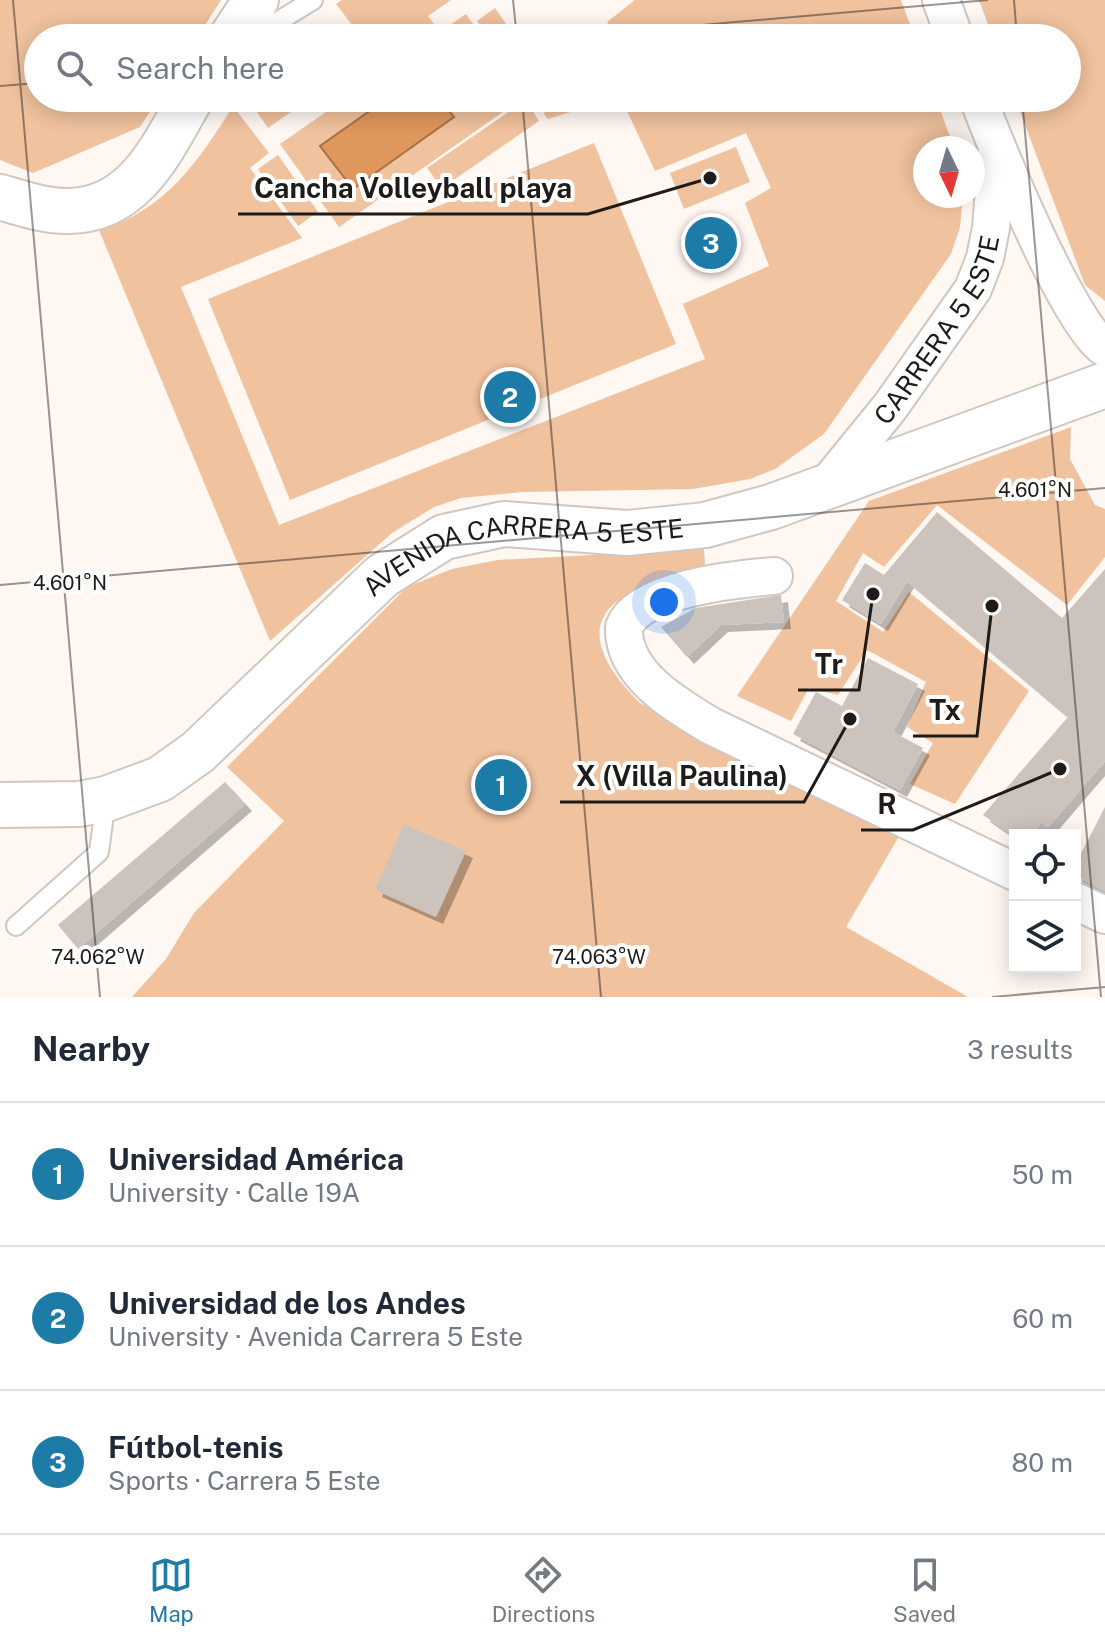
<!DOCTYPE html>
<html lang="en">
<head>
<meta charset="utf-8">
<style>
  body { margin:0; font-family:"Public Sans",sans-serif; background:#f2f2f3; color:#1f2937 }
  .controls { position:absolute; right:24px; bottom:24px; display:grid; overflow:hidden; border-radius:0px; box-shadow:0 4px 20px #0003 }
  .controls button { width:72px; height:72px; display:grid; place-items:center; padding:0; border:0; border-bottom:2px solid #e0e1e3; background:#fff; color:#1f2937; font:40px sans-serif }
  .compass { position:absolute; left:913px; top:136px; width:72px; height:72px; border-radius:50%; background:#fff; box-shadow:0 4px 20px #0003; rotate:175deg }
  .you { position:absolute; left:664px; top:602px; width:28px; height:28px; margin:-20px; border:6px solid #fff; border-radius:50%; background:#1a73e8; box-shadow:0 0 0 12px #1a73e833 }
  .badge { display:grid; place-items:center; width:52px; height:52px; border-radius:50%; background:#1d7ba8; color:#fff; font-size:26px; font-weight:700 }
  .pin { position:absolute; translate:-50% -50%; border:4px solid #fff; box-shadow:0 2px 8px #0006 }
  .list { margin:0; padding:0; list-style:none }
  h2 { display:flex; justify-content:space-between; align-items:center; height:104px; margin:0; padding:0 32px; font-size:34px }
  h2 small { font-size:26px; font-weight:400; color:#747a83 }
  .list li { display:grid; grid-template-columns:52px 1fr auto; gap:24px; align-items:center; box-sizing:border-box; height:144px; padding:0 32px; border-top:2px solid #e0e1e3 }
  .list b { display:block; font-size:30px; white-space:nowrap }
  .list p { margin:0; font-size:26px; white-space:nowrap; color:#747a83 }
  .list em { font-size:26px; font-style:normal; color:#747a83 }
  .icon { flex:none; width:44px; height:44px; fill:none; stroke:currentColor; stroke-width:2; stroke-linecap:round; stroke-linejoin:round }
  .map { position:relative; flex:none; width:1105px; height:997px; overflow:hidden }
  .search { position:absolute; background:#fff; box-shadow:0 4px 20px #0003; left:24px; right:24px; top:24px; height:88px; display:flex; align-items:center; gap:20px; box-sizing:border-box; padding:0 28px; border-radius:44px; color:#747a83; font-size:30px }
  .sheet { height:536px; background:#fff }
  nav { display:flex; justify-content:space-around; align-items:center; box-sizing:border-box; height:112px; border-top:2px solid #e0e1e3; background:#fff; font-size:22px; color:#747a83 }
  nav a { display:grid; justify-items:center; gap:4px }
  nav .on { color:#1d7ba8 }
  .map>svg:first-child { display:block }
  .green { fill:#f0c29e }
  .water { fill:#df975b; stroke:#a57247; stroke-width:2 }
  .building { fill:#ccc3bd; filter:url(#shadow) }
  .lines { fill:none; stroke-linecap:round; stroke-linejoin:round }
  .lane-casing { stroke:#d0c7c1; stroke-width:22 }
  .street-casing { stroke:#d0c7c1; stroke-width:40 }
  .primary-casing { stroke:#d0c7c1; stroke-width:48 }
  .lane { stroke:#fff; stroke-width:18 }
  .street { stroke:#fff; stroke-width:36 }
  .primary { stroke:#fff; stroke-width:44 }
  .ticks { fill:none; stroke:#1e1b18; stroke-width:2; stroke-opacity:0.45 }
  .labels { text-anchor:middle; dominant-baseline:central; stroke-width:8; stroke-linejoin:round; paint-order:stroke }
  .street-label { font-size:26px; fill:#1e1b18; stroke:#fff }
  .ticks-label { font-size:20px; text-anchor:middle; fill:#1e1b18; stroke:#fff; stroke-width:8; stroke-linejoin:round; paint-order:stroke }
  .leader { fill:none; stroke:#1e1b18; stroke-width:3 }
  .callout-dot { fill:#1e1b18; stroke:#fff; stroke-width:3 }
  .callout-label { font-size:28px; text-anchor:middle; font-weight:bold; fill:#1e1b18; stroke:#fff; stroke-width:8; stroke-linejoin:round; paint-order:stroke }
</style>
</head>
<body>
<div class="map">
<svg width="1105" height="997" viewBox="0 0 1105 997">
  <defs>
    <filter id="shadow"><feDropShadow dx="7" dy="7" stdDeviation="0" flood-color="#0004"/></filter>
  </defs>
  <rect width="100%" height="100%" fill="#fef7f2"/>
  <!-- green -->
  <g class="green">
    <path d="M0,0H221L197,38H38V98H159L140,127L33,173L0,160Z"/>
    <path d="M342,0H451L428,16L440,32L466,14L483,38H417L410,29L397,38H334L352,25L336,4Z"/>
    <path d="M635,0H901L915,38H619L607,22Z"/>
    <path d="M979,0H1105V301L1085,285L1015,98H1067V38H993Z"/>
    <path d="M495,8L516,38H488L477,21Z"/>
    <path d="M247,98H311L268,128Z"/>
    <path d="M346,98H523L339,227L280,144Z"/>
    <path d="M559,98H616L548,119L544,114L546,107Z"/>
    <path d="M621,98H936L954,148H925V196H963L960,227L951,254L824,434L775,469L750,479L693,489L522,492L461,498L434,507L392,533L270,641L99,230C165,211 198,162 233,106L269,153L250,168L302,238L181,287L279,525L705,359L683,304L769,266L745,203L771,188L746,133L655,171Z"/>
    <path d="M526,100L539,121L442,188L427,168Z"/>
    <path d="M594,143L676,344L290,500L208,299Z"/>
    <path d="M736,147L750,182L684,209L670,173Z"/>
    <path d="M278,155L318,212L298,226L258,169Z"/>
    <path d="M721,224L731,252L701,262L691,234Z"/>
    <path d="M1071,427L1070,459L1095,505L1105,509V557L1067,605L937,505L884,567L863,553L836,601L883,632L909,592L1029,691L955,804L910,784L933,743L907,727L926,682L867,650L838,695L809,688L791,721L737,696L869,501Z"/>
    <path d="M704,549L705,564C688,587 661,591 634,597C628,598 620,599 616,602C577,634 616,679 640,703L901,833L846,927L968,997H132L166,959L194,913L284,821L227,767L407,587L452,569L498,560Z"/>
  </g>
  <!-- water -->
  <path class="water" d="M388,98H439L454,117L353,189L320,146Z"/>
  <!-- building -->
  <g class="building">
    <path d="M937,512L1062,618L1105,569V761L1048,827L1041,822L1031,835H1012L983,815L1068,717L907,581L881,624L842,600L865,563L884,575Z"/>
    <path d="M781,595L784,622L721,625L687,657L661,627L696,608Z"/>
    <path d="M868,658L918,684L893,732L923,748L900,790L793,734L816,692L842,706Z"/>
    <path d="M225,782L245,804L78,949L58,925Z"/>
    <path d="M1105,807V891L1075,875V865Z"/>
    <path d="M404,824L466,851L436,917L375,890Z"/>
  </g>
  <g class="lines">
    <!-- lane casing -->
    <g class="lane-casing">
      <g id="lane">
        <path d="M251,38L313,0"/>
        <path d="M16,926L99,852L106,799"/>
      </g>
    </g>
    <!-- street casing -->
    <g class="street-casing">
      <g id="street">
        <path d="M941,0L955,38"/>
        <path d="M978,98C995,145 1069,325 1105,348"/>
        <path id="s1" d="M824,488L890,407L973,289L985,258L991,228L997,151"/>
        <path d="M774,576C738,579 639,588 624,627C622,674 676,705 711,726L1015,872"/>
        <path d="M1075,901L1105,915"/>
      </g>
    </g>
    <!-- primary casing -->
    <g class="primary-casing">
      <g id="primary">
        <path d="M231,38L256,0"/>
        <path d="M0,197C21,203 44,211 66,211C135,212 162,148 191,98"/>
        <path id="s2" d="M0,805L79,804L106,799L160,779L198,752L382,576L444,537L504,524L627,533L705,525L771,507L1105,385"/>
      </g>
    </g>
    <!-- lane -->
    <use href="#lane" class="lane"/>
    <!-- street -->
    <use href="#street" class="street"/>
    <!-- primary -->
    <use href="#primary" class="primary"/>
  </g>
  <!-- ticks -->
  <path class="ticks" d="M13,0L100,997M513,0L517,38M1014,0L1017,38M554,38L988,0M0,86L38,83M522,98L601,997M1022,98L1101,997M0,585L1105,488M992,997L1105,987"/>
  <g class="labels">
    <!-- street labels -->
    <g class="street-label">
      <text stroke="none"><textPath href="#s1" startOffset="196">CARRERA 5 ESTE</textPath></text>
      <text stroke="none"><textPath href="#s2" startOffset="612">AVENIDA CARRERA 5 ESTE</textPath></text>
    </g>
  </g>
  <g class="ticks-label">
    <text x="1035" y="497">4.601°N</text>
    <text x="70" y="590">4.601°N</text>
    <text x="98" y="964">74.062°W</text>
    <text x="599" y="964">74.063°W</text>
  </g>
  <!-- callouts -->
  <path class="leader" d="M710 178L588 214H238M873 594L859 690H798M992 606L977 736H913M850 719L804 802H560M1060 769L913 830H861"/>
  <g class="callout-dot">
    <circle cx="710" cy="178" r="8"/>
    <circle cx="873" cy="594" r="8"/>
    <circle cx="992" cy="606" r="8"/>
    <circle cx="850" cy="719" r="8"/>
    <circle cx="1060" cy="769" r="8"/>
  </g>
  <g class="callout-label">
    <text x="413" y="198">Cancha Volleyball playa</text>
    <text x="829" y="674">Tr</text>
    <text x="945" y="720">Tx</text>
    <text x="682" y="786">X (Villa Paulina)</text>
    <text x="887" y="814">R</text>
  </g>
</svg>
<div class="controls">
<button><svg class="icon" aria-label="locate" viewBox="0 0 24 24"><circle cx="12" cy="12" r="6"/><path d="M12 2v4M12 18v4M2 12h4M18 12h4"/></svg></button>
<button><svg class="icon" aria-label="layers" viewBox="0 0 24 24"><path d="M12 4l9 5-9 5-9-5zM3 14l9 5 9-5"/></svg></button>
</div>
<svg class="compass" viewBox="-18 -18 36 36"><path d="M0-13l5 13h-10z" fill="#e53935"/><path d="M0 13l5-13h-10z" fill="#747a83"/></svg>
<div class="you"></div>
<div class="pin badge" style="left:501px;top:785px">1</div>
<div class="pin badge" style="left:510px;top:397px">2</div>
<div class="pin badge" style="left:711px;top:243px">3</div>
<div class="search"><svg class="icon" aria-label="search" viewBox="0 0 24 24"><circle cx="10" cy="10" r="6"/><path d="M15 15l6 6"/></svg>Search here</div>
</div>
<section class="sheet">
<h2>Nearby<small>3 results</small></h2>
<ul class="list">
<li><span class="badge">1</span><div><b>Universidad América</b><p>University · Calle 19A</p></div><em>50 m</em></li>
<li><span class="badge">2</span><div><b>Universidad de los Andes</b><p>University · Avenida Carrera 5 Este</p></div><em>60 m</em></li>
<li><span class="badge">3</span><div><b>Fútbol-tenis</b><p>Sports · Carrera 5 Este</p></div><em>80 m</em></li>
</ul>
</section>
<nav>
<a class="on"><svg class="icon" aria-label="map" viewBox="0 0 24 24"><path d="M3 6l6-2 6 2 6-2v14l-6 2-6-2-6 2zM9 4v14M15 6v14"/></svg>Map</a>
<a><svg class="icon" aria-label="directions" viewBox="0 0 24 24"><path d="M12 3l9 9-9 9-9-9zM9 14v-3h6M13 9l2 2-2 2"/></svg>Directions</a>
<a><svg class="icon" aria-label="saved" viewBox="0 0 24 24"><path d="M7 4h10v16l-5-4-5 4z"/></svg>Saved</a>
</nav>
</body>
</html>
